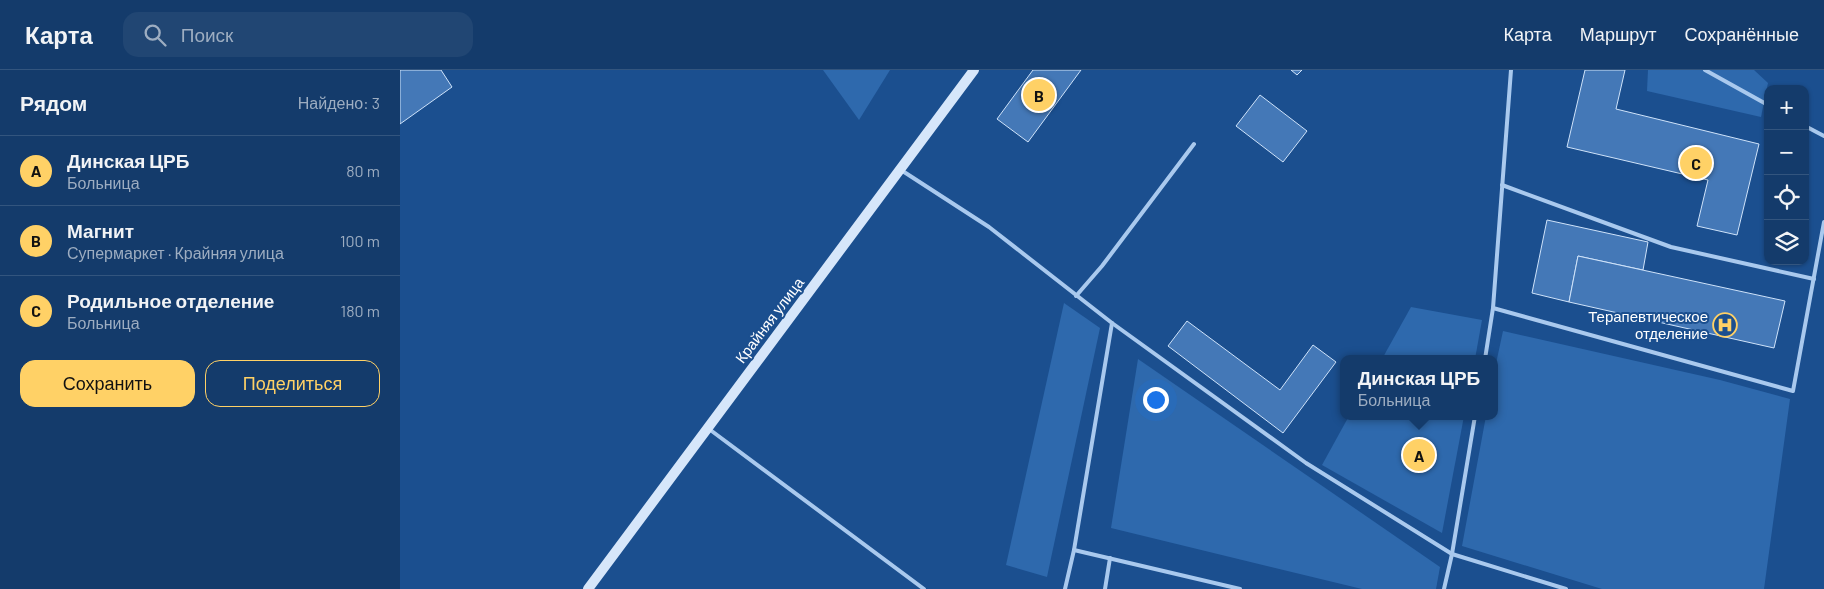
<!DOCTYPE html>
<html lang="ru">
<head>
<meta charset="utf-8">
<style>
  body { margin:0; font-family:Barlow,sans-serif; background:#214673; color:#f1f3f6 }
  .controls { position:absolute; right:15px; top:15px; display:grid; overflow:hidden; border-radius:10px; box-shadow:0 1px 4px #0004 }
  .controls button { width:45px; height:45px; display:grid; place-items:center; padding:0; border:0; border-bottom:1px solid #33557e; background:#143b6b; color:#f1f3f6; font:25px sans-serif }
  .you { position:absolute; left:755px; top:329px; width:18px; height:18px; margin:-12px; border:4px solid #fff; border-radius:50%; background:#1a73e8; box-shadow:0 0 0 8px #1a73e833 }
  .badge { display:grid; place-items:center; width:32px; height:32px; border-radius:50%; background:#ffd166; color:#111; font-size:16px; font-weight:700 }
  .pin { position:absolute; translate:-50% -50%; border:2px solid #fff; box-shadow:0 1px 5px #0006 }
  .popup { position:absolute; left:940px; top:285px; width:158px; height:65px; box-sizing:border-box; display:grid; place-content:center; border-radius:10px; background:#143b6b; filter:drop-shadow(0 1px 4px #0005); font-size:16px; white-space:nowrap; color:#9dadc1 }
  .popup b { font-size:19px; color:#f1f3f6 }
  .popup::after { content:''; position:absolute; left:50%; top:100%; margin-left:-10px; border:10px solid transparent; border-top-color:#143b6b }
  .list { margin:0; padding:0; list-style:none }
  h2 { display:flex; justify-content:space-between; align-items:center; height:65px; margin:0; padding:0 20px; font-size:21px }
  h2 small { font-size:16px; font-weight:400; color:#9dadc1 }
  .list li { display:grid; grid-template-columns:32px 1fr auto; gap:15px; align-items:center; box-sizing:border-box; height:70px; padding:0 20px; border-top:1px solid #33557e }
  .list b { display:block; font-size:19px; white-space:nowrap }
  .list p { margin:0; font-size:16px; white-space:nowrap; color:#9dadc1 }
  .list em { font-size:16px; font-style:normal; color:#9dadc1 }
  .actions { display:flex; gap:10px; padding:15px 20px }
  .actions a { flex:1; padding:11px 0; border:1px solid #ffd166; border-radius:15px; text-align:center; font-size:18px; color:#ffd166 }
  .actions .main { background:#ffd166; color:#111 }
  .icon { flex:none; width:28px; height:28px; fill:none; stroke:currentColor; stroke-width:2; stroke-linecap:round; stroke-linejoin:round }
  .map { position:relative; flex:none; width:1424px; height:519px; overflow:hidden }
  header { display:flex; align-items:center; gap:30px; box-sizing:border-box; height:70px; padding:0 25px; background:#143b6b; border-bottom:1px solid #33557e }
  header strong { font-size:24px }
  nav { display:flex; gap:28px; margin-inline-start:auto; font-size:18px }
  .search { width:350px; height:45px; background:#214673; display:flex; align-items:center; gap:12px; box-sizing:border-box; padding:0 18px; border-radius:15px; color:#9dadc1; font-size:19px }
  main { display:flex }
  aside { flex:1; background:#143b6b }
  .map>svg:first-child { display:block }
  .green { fill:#2e69ad }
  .building { fill:#4478b7; stroke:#cfe3fa }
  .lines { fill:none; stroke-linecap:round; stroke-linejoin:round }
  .lane { stroke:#a9c9ee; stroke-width:4 }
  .secondary { stroke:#d6e6fa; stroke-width:10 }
  .labels { text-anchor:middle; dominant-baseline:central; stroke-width:4; stroke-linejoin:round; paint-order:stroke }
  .poi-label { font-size:15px; fill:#fff; stroke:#1b4f8f; text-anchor:end }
  .street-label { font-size:15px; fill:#fff; stroke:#1b4f8f }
</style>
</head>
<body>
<header>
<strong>Карта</strong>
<div class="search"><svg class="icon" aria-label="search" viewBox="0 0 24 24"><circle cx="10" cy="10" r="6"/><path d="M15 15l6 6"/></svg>Поиск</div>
<nav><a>Карта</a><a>Маршрут</a><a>Сохранённые</a></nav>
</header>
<main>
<aside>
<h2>Рядом<small>Найдено: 3</small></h2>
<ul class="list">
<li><span class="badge">A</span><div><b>Динская ЦРБ</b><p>Больница</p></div><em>80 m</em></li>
<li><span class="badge">B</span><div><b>Магнит</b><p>Супермаркет · Крайняя улица</p></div><em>100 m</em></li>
<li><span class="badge">C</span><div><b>Родильное отделение</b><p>Больница</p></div><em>180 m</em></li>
</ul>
<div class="actions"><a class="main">Сохранить</a><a>Поделиться</a></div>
</aside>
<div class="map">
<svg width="1424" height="519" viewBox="0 0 1424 519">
  <rect width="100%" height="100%" fill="#1b4f8f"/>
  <!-- green -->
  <g class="green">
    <path d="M423,0H490L459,50Z"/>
    <path d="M1248,0H1354L1368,13L1361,47L1247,21Z"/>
    <path d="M664,233L700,258L647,507L606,495Z"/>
    <path d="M1011,237L1082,250L1075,289H982Z"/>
    <path d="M1103,261L1320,310L1390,329L1364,519H1202L1062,476L1086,346H1094V303Z"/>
    <path d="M738,289L1040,497L1036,519H962L711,458Z"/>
    <path d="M949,346H1064L1042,463L922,395Z"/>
  </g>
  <!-- building -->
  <g class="building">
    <path d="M0,0H41L52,17L0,54Z"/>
    <path d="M633,0H681L628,72L597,49Z"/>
    <path d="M891,0H902L897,5Z"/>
    <path d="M1185,0H1225L1216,39L1359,74L1337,165L1297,156L1308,110L1167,77Z"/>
    <path d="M860,25L907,61L883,92L836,56Z"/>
    <path d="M1147,150L1248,172L1243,200L1178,186L1169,232L1132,223Z"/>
    <path d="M1178,186L1385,231L1374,278L1169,232Z"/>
    <path d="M787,251L880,320L913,275L936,292L883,363L768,276Z"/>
  </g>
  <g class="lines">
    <!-- lane -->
    <g class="lane">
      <path d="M1305,0L1368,35"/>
      <path d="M1405,56L1424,66"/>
      <path d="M501,100L589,157L712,253L906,393L1052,484L1166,519"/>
      <path d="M1102,115L1271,177L1414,209"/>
      <path d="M676,226L702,196L794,74"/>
      <path d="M1093,238L1393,321L1424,152"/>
      <path d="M1085,289L1093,238L1111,0"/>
      <path d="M309,359L524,519"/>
      <path d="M674,480L840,519"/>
      <path d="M665,519L674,480L712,253"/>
      <path d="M705,519L710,488"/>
      <path d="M1044,519L1052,484L1075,346"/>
    </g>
    <!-- secondary -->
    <path class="secondary" d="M188,519L574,0"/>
  </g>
  <!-- icons -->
  <defs>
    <g id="hospital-ring" transform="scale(1.25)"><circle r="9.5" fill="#1b4f8f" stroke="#ffd166" stroke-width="1.5"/><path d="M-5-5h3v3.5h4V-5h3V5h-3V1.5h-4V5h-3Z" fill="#ffd166"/></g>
  </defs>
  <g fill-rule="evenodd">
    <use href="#hospital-ring" x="1325" y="255"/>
  </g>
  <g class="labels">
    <!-- poi labels -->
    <g class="poi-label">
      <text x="1308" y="246">Терапевтическое<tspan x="1308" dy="17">отделение</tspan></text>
    </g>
    <!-- street labels -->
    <g class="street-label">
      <text transform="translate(369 250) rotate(-53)">Крайняя улица</text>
    </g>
  </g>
</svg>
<div class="controls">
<button>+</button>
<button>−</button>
<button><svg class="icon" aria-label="locate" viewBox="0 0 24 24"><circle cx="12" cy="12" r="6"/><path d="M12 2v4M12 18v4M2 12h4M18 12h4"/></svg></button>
<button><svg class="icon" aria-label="layers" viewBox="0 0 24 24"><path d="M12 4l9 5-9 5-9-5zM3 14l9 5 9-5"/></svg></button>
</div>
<div class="you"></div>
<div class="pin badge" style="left:1019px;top:385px">A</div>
<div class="popup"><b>Динская ЦРБ</b>Больница</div>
<div class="pin badge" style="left:639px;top:25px">B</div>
<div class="pin badge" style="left:1296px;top:93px">C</div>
</div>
</main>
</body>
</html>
